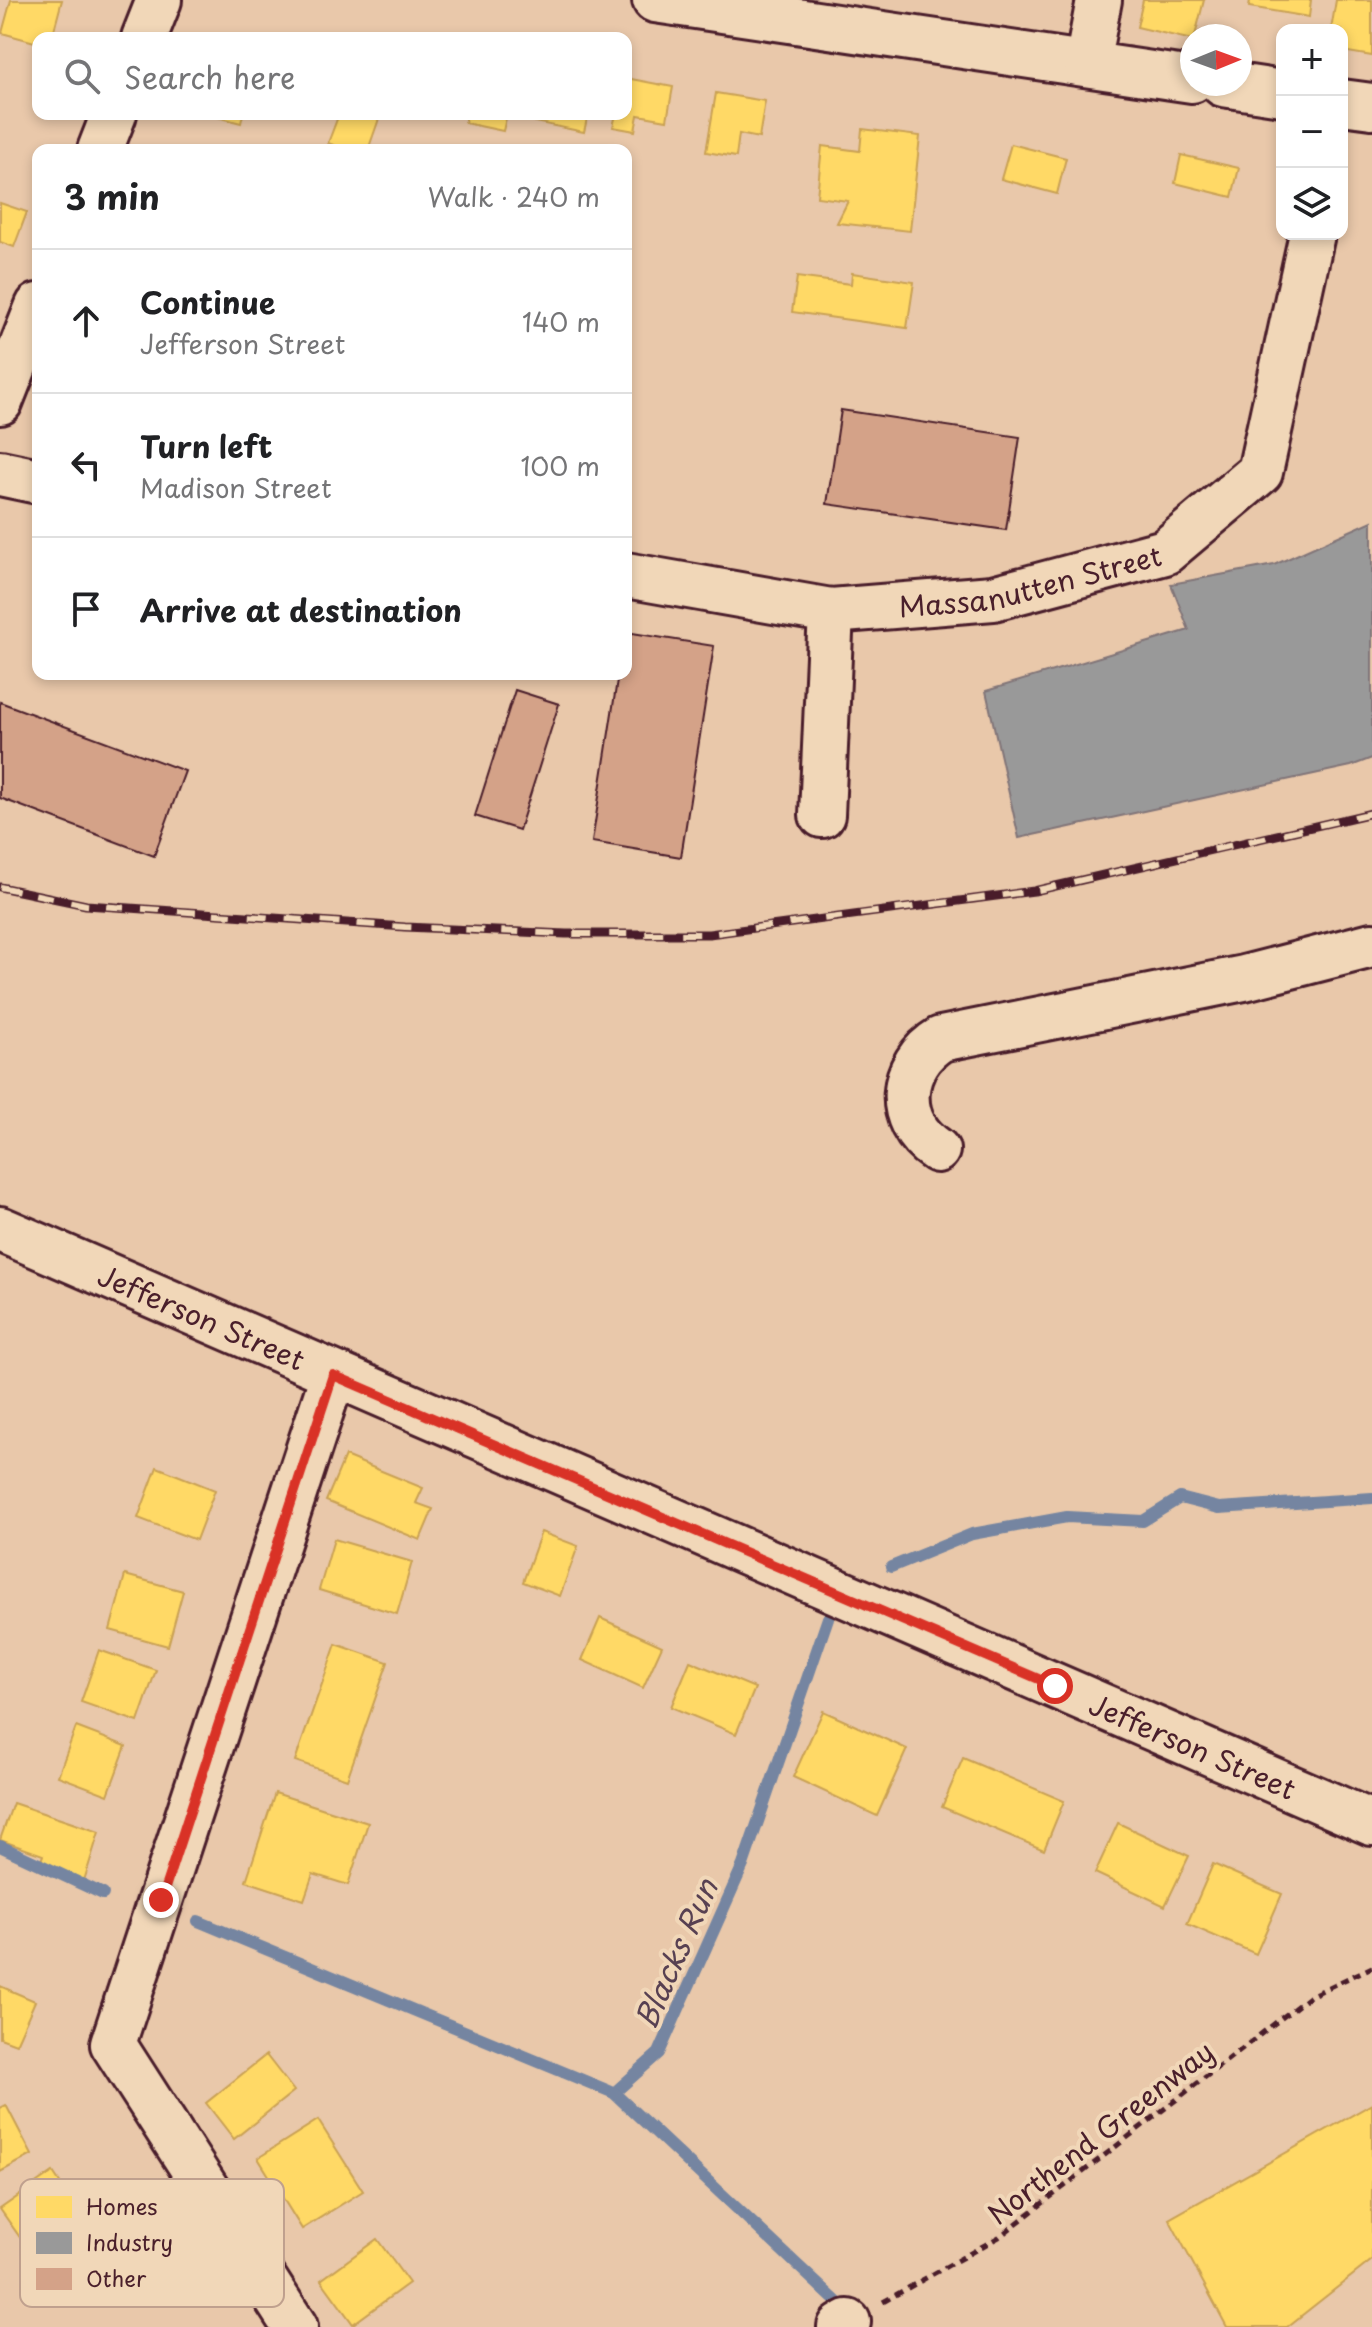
<!DOCTYPE html>
<html lang="en">
<head>
<meta charset="utf-8">
<style>
  body { margin:0; font-family:"Playpen Sans",sans-serif; background:#f6f6f6; color:#202124 }
  .controls { position:absolute; right:24px; top:24px; display:grid; overflow:hidden; border-radius:16px; box-shadow:0 4px 12px #0003 }
  .controls button { width:72px; height:72px; display:grid; place-items:center; padding:0; border:0; border-bottom:2px solid #e0e0e0; background:#fff; color:#202124; font:40px sans-serif }
  .compass { position:absolute; left:1180px; top:24px; width:72px; height:72px; border-radius:50%; background:#fff; box-shadow:0 4px 12px #0003; rotate:89deg }
  .stop { position:absolute; width:24px; height:24px; margin:-18px; border:6px solid #d93025; border-radius:50%; background:#fff }
  .stop.end { background:#d93025; border-color:#fff; box-shadow:0 2px 8px #0008 }
  .list { margin:0; padding:0; list-style:none }
  h2 { display:flex; justify-content:space-between; align-items:center; height:104px; margin:0; padding:0 32px; font-size:34px }
  h2 small { font-size:26px; font-weight:400; color:#757577 }
  .list li { display:grid; grid-template-columns:52px 1fr auto; gap:24px; align-items:center; box-sizing:border-box; height:144px; padding:0 32px; border-top:2px solid #e0e0e0 }
  .list b { display:block; font-size:30px; white-space:nowrap }
  .list p { margin:0; font-size:26px; white-space:nowrap; color:#757577 }
  .list em { font-size:26px; font-style:normal; color:#757577 }
  .icon { flex:none; width:44px; height:44px; fill:none; stroke:currentColor; stroke-width:2; stroke-linecap:round; stroke-linejoin:round }
  .map { position:relative; flex:none; width:1372px; height:2327px; overflow:hidden }
  .search { position:absolute; background:#fff; box-shadow:0 4px 12px #0003; left:32px; top:32px; width:600px; height:88px; display:flex; align-items:center; gap:20px; box-sizing:border-box; padding:0 28px; border-radius:16px; color:#757577; font-size:30px }
  .panel { position:absolute; background:#fff; box-shadow:0 4px 12px #0003; left:32px; top:144px; width:600px; height:536px; border-radius:16px }
  .map>svg:first-child { display:block }
  .homes { fill:#ffd966; stroke:#c9a154; stroke-width:2 }
  .industry { fill:#999; stroke:#817478; stroke-width:2 }
  .lines { fill:none; stroke-linecap:round; stroke-linejoin:round }
  .stream { stroke:#7485a1; stroke-width:12 }
  .building { fill:#d4a288; stroke:#4a1f2b; stroke-width:2 }
  .minor-casing { stroke:#4a1f2b; stroke-width:50 }
  .path { stroke:#4a1f2b; stroke-width:5; stroke-dasharray:8 6; stroke-linecap:butt }
  .minor { stroke:#f1d7b8; stroke-width:44 }
  .rail-casing { stroke:#4a1f2b; stroke-width:9 }
  .rail { stroke:#f1d7b8; stroke-width:6; stroke-dasharray:18; stroke-linecap:butt }
  .route { stroke:#d93025; stroke-width:10 }
  .labels { text-anchor:middle; dominant-baseline:central; stroke-width:8; stroke-linejoin:round; paint-order:stroke }
  .street-label { font-size:28px; fill:#4a1f2b; stroke:#f1d7b8 }
  .water-label { font-size:30px; font-style:italic; fill:#584152; stroke:#f1d7b8 }
  .key { fill:#f1d7b8; stroke:#bfa08e; stroke-width:2 }
  .key-label { font-size:22px; fill:#4a1f2b }
</style>
</head>
<body>
<div class="map">
<svg width="1372" height="2327" viewBox="0 0 1372 2327">
  <rect width="100%" height="100%" fill="#e9c8aa"/>
  <filter id="ink" filterUnits="userSpaceOnUse"><feTurbulence type="fractalNoise" baseFrequency=".0125" numOctaves="2"/><feDisplacementMap in="SourceGraphic" scale="16" xChannelSelector="R" yChannelSelector="G"/><feConvolveMatrix kernelMatrix="1 2 1 2 8 2 1 2 1" color-interpolation-filters="sRGB"/></filter>
  <g filter="url(#ink)">
    <!-- homes -->
    <g class="homes">
      <path d="M11,0H62L52,38H38V43L2,33Z"/>
      <path d="M1143,0H1204L1195,36L1192,40L1137,27Z"/>
      <path d="M1250,0H1311L1309,17L1249,7Z"/>
      <path d="M1336,0H1372V56L1342,51V30H1331Z"/>
      <path d="M626,78L673,87L667,120L638,115L635,131L613,127L616,114H626Z"/>
      <path d="M716,93L765,101L759,138L739,134L736,157L706,152Z"/>
      <path d="M206,114H243L241,123Z"/>
      <path d="M339,114L380,116L368,150H346L328,143Z"/>
      <path d="M467,114H507L503,131L465,123Z"/>
      <path d="M536,114H588L584,132L535,122Z"/>
      <path d="M862,129L920,136L910,231L837,223L848,201L817,197L822,146L860,151Z"/>
      <path d="M1011,144L1066,158L1057,194L1001,179Z"/>
      <path d="M1181,155L1239,168L1232,197L1175,183Z"/>
      <path d="M0,203L27,212L14,247L0,242Z"/>
      <path d="M852,273L914,282L907,328L792,312L797,277L851,284Z"/>
      <path d="M345,1456L423,1488L416,1503L433,1509L420,1540L326,1501Z"/>
      <path d="M157,1467L215,1490L196,1540L138,1518Z"/>
      <path d="M541,1532L578,1546L560,1596L523,1582Z"/>
      <path d="M334,1539L412,1562L397,1614L319,1590Z"/>
      <path d="M125,1575L183,1591L168,1646L110,1630Z"/>
      <path d="M600,1618L662,1646L643,1688L582,1660Z"/>
      <path d="M336,1644L388,1662L347,1779L295,1761Z"/>
      <path d="M99,1650L156,1670L138,1722L81,1702Z"/>
      <path d="M690,1661L755,1688L736,1734L671,1707Z"/>
      <path d="M823,1711L907,1749L877,1816L793,1777Z"/>
      <path d="M76,1727L126,1746L108,1795L58,1776Z"/>
      <path d="M963,1758L1064,1801L1044,1850L942,1807Z"/>
      <path d="M275,1793L368,1823L348,1885L313,1874L304,1900L246,1881Z"/>
      <path d="M13,1803L99,1832L83,1884L38,1869L43,1855L0,1840Z"/>
      <path d="M1118,1823L1189,1856L1165,1906L1095,1873Z"/>
      <path d="M1213,1864L1282,1894L1256,1954L1187,1924Z"/>
      <path d="M0,1986L35,2001L16,2044L0,2038Z"/>
      <path d="M266,2055L294,2091L234,2139L206,2103Z"/>
      <path d="M1372,2104V2260L1287,2327H1227L1169,2219Z"/>
      <path d="M6,2105L32,2155L0,2172V2108Z"/>
      <path d="M318,2120L363,2191L302,2229L258,2158Z"/>
      <path d="M53,2172L83,2217L31,2253L0,2209Z"/>
      <path d="M377,2239L409,2283L353,2324L321,2280Z"/>
    </g>
    <!-- industry -->
    <path class="industry" d="M1372,521V758L1351,766L1019,838L986,691L1189,630L1171,584L1274,565Z"/>
    <g class="lines">
      <!-- stream -->
      <g class="stream">
        <path d="M891,1567L972,1534L1067,1517L1143,1521L1180,1498L1219,1508L1372,1498"/>
        <path d="M0,1846L103,1894"/>
        <path d="M198,1921L614,2093L659,2053L743,1865L828,1618"/>
        <path d="M614,2093L840,2305"/>
      </g>
    </g>
    <!-- building -->
    <g class="building">
      <path d="M841,410L1020,437L1006,530L827,504Z"/>
      <path d="M626,632L714,646L681,857L592,842L618,674H626Z"/>
      <path d="M515,690L559,704L519,830L475,816Z"/>
      <path d="M0,702L185,771L154,856L0,798Z"/>
    </g>
    <g class="lines">
      <!-- minor casing -->
      <g class="minor-casing">
        <g id="minor">
          <path d="M655,0L1192,80"/>
          <path d="M144,38L159,0"/>
          <path d="M1087,64L1099,0"/>
          <path d="M1223,84L1282,93"/>
          <path d="M1342,102L1372,106"/>
          <path d="M100,150L114,114"/>
          <path d="M0,402L38,306"/>
          <path d="M0,473L38,481"/>
          <path id="s1" d="M626,575L831,611L993,598L1165,552L1260,472L1312,234"/>
          <path d="M822,815L831,611"/>
          <path d="M937,1150C893,1121 899,1064 941,1039L1244,978L1372,945"/>
          <path id="s2" d="M0,1229L1372,1823"/>
          <path d="M295,2327L113,2044L333,1375"/>
          <path d="M840,2327L848,2322"/>
        </g>
      </g>
      <!-- path -->
      <path class="path" d="M883,2302L999,2237L1310,1996L1372,1967"/>
      <!-- minor -->
      <use href="#minor" class="minor"/>
      <!-- rail casing -->
      <g class="rail-casing">
        <path id="rail" d="M0,887L86,905L405,927L566,934H709L1034,891L1372,813"/>
      </g>
      <!-- rail -->
      <use href="#rail" class="rail"/>
    </g>
  </g>
  <g class="lines" filter="url(#ink)">
    <!-- route -->
    <path class="route" d="M161,1900L333,1375L1055,1686"/>
  </g>
  <g class="labels">
    <!-- street labels -->
    <g class="street-label">
      <text stroke="none"><textPath href="#s1" startOffset="410">Massanutten Street</textPath></text>
      <text stroke="none"><textPath href="#s2" startOffset="220">Jefferson Street</textPath></text>
      <text stroke="none"><textPath href="#s2" startOffset="1300">Jefferson Street</textPath></text>
      <text transform="translate(1100 2132) rotate(-38)">Northend Greenway</text>
    </g>
    <!-- water labels -->
    <g class="water-label">
      <text transform="translate(675 1953) rotate(-66)">Blacks Run</text>
    </g>
  </g>
  <!-- legend -->
  <rect x="20" y="2179" width="264" height="128" rx="12" class="key"/>
  <rect x="36" y="2196" width="36" height="22" fill="#ffd966"/>
  <rect x="36" y="2232" width="36" height="22" fill="#999"/>
  <rect x="36" y="2268" width="36" height="22" fill="#d4a288"/>
  <g class="key-label">
    <text x="86" y="2215">Homes</text>
    <text x="86" y="2251">Industry</text>
    <text x="86" y="2287">Other</text>
  </g>
</svg>
<div class="controls">
<button>+</button>
<button>−</button>
<button><svg class="icon" aria-label="layers" viewBox="0 0 24 24"><path d="M12 4l9 5-9 5-9-5zM3 14l9 5 9-5"/></svg></button>
</div>
<svg class="compass" viewBox="-18 -18 36 36"><path d="M0-13l5 13h-10z" fill="#e53935"/><path d="M0 13l5-13h-10z" fill="#757577"/></svg>
<div class="stop" style="left:1055px;top:1686px"></div>
<div class="stop end" style="left:161px;top:1900px"></div>
<div class="search"><svg class="icon" aria-label="search" viewBox="0 0 24 24"><circle cx="10" cy="10" r="6"/><path d="M15 15l6 6"/></svg>Search here</div>
<section class="panel">
<h2>3 min<small>Walk · 240 m</small></h2>
<ul class="list">
<li><svg class="icon" aria-label="ahead" viewBox="0 0 24 24"><path d="M12 20V5M6 11l6-6 6 6"/></svg><div><b>Continue</b><p>Jefferson Street</p></div><em>140 m</em></li>
<li><svg class="icon" aria-label="left" viewBox="0 0 24 24"><path d="M17 20v-9H6M10 6l-5 5 5 5"/></svg><div><b>Turn left</b><p>Madison Street</p></div><em>100 m</em></li>
<li><svg class="icon" aria-label="arrive" viewBox="0 0 24 24"><path d="M6 21V4h12l-3 4 3 4H6"/></svg><div><b>Arrive at destination</b></div></li>
</ul>
</section>
</div>
</body>
</html>
